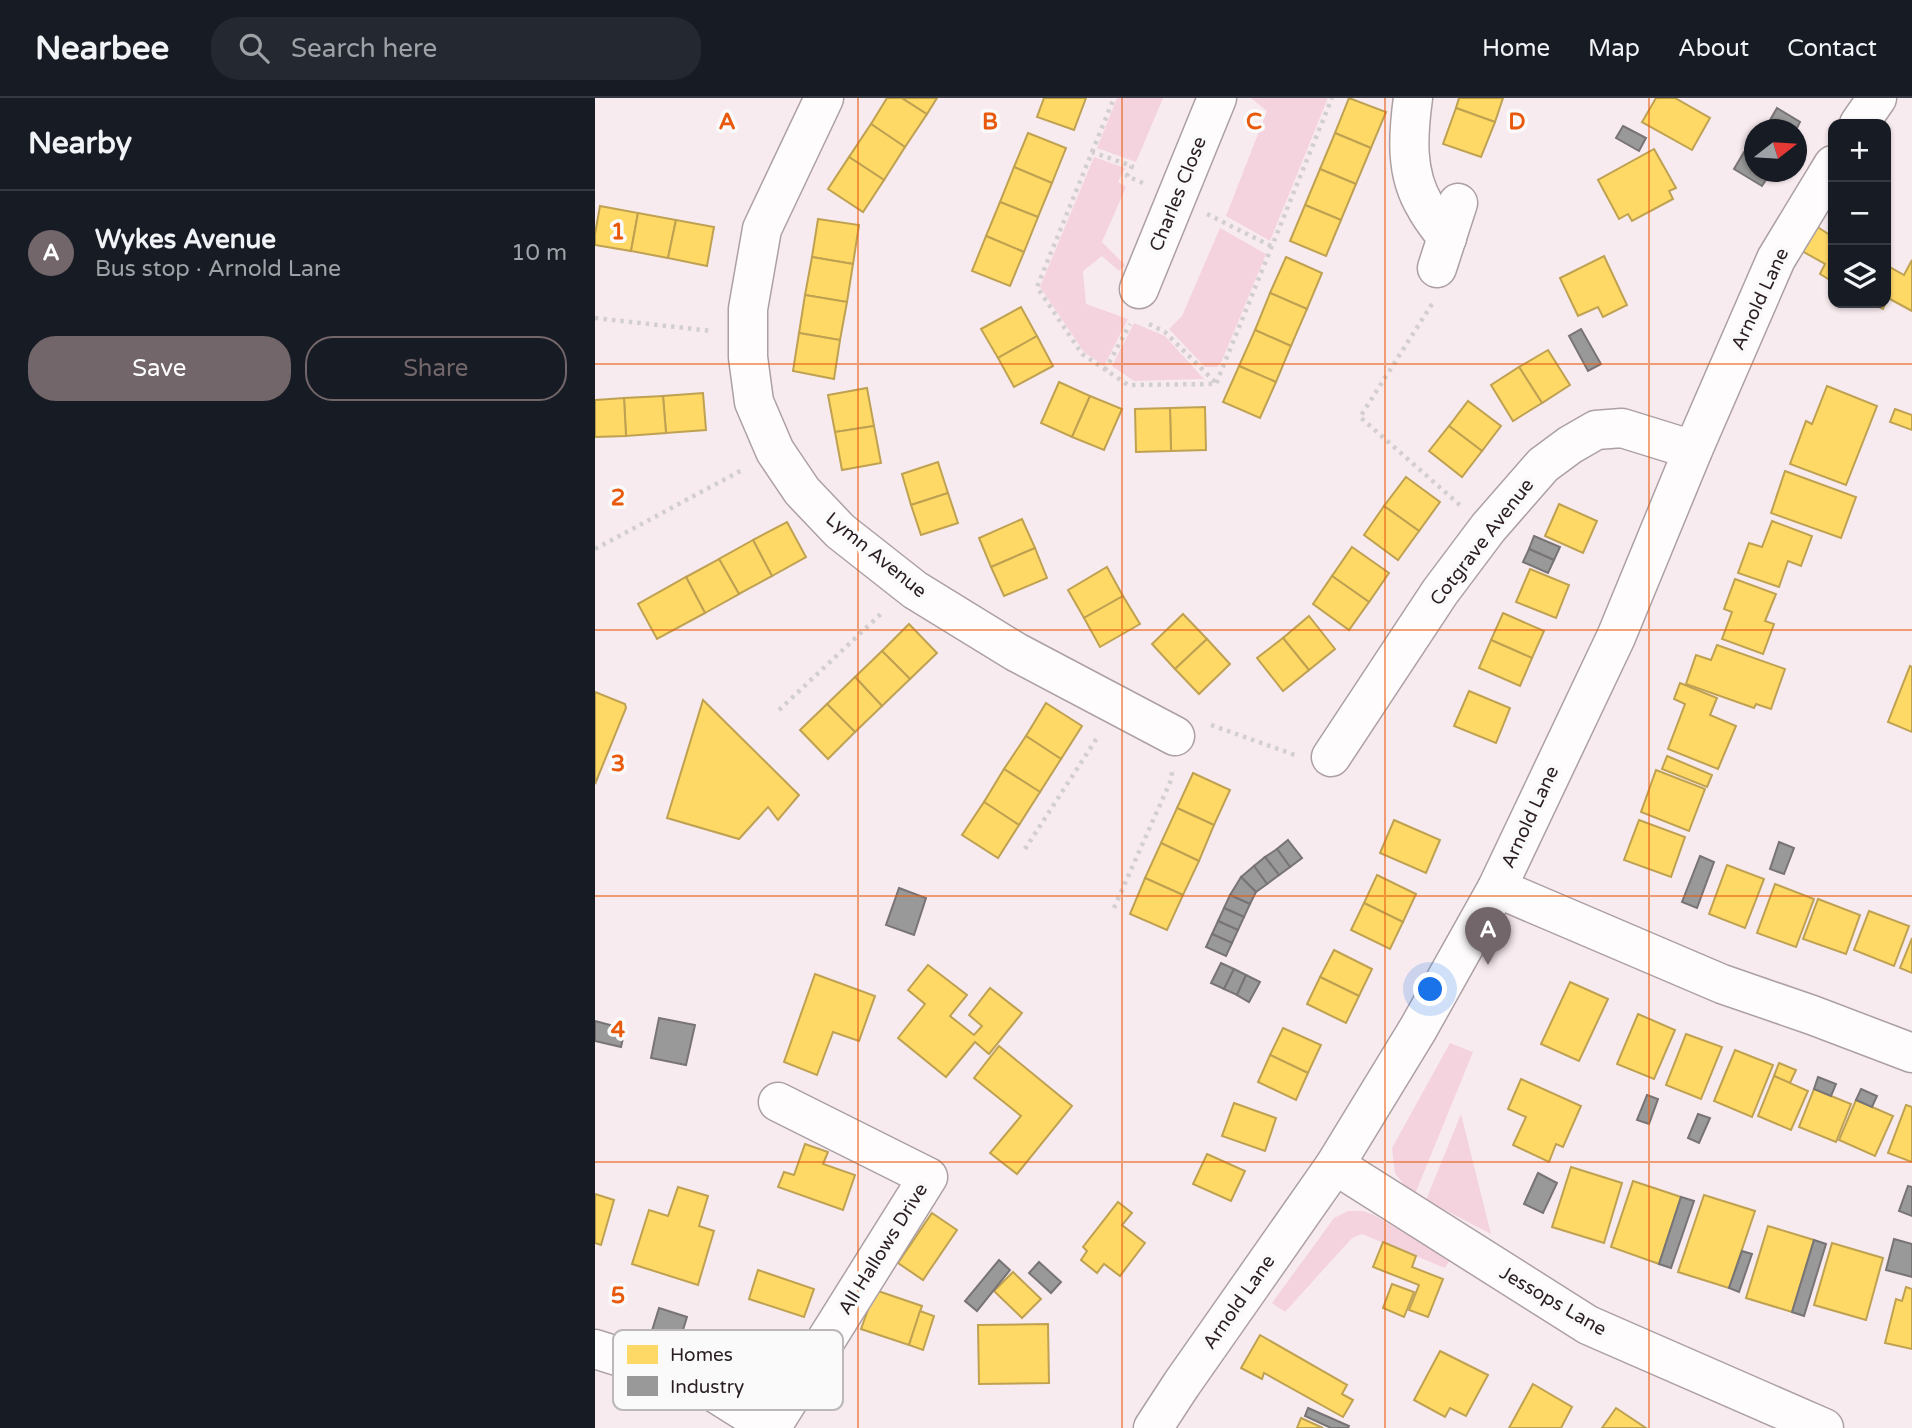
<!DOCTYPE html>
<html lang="en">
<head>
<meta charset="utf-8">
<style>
  body { margin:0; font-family:"Varela Round",sans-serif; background:#242831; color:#f1f3f6 }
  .controls { position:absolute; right:21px; top:21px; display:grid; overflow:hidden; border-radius:14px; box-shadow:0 2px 5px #0004 }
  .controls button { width:63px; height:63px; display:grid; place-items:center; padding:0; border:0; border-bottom:2px solid #363941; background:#171b24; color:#f1f3f6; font:35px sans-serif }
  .compass { position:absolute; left:1149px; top:21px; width:63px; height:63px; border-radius:50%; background:#171b24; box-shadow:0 2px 5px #0004; rotate:73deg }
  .you { position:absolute; left:836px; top:892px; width:24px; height:24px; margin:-18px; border:5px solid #fff; border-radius:50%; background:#1a73e8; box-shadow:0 0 0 10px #1a73e833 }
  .badge { display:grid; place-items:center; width:46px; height:46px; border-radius:50%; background:#73666a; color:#fff; font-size:23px; font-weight:700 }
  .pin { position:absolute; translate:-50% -58px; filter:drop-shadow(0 2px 4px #0008) }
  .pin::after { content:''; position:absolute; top:37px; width:24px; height:21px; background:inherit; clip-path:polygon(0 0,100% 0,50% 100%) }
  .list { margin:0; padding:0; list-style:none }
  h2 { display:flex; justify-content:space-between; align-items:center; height:91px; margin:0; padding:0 28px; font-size:30px }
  h2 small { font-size:23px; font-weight:400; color:#9ea1a6 }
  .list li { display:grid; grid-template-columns:46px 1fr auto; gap:21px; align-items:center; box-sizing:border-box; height:126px; padding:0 28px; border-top:2px solid #363941 }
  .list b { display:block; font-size:26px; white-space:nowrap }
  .list p { margin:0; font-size:23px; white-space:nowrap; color:#9ea1a6 }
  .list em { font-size:23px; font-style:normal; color:#9ea1a6 }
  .actions { display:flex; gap:14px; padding:21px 28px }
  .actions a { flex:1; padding:16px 0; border:2px solid #73666a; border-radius:28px; text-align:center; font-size:24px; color:#73666a }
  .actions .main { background:#73666a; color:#fff }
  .icon { flex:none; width:38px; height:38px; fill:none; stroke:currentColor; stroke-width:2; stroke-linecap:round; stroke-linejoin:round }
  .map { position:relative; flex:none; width:1317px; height:1330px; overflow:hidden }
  header { display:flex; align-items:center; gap:42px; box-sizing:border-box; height:98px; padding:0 35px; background:#171b24; border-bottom:2px solid #363941 }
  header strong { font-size:33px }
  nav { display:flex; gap:38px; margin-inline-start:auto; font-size:24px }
  .search { width:490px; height:63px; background:#242831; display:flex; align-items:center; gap:18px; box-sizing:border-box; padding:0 24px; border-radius:28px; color:#9ea1a6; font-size:26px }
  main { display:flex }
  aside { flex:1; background:#171b24 }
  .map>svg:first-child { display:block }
  .green { fill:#f4d3df }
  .homes { fill:#ffd966; stroke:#bfa152; stroke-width:2 }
  .industry { fill:#999; stroke:#787476; stroke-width:2 }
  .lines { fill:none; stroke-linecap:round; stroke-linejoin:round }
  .minor-casing { stroke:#aca0a4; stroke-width:41 }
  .path { stroke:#d3cfd0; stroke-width:4.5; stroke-dasharray:3.5 5; stroke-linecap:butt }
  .minor { stroke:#fefcfd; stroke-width:38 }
  .grid { fill:none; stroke:#e8590c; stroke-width:2; stroke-opacity:0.55 }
  .labels { text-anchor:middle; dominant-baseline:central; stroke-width:7; stroke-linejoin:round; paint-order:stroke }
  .street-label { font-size:19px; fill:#2b1e23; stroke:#fafafa }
  .key { fill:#fafafa; stroke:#bcb8ba; stroke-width:2 }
  .key-label { font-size:19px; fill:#2b1e23 }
  .grid-label { font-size:23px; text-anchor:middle; font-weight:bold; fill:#e8590c; stroke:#fafafa; stroke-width:7; stroke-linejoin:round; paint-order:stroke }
</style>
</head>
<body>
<header>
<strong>Nearbee</strong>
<div class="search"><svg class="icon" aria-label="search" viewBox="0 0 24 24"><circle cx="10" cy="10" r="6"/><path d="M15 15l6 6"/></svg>Search here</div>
<nav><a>Home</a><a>Map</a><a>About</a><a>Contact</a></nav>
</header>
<main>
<aside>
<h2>Nearby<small></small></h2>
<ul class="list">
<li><span class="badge">A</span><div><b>Wykes Avenue</b><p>Bus stop · Arnold Lane</p></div><em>10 m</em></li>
</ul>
<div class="actions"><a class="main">Save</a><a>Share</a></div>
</aside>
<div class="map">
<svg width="1317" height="1330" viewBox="0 0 1317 1330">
  <rect width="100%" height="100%" fill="#f8ebef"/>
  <!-- green -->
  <g class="green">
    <path d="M522,0H568L541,64L502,50Z"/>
    <path d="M656,0H733L675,143L631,118L672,13Z"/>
    <path d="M499,59L530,70L523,84L531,89L507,144L530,167L524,173L507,158L488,173L491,206L533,221L509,268L489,254L445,189Z"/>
    <path d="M625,130L671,156L626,265L622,269H610L574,231L587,218Z"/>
    <path d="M539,225L570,238L609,281L539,283L517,268Z"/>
    <path d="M855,945L878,954L820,1096L809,1087L800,1075L797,1050Z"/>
    <path d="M866,1016L896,1136L831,1102Z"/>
    <path d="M753,1113H768L779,1117L855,1162L850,1170L767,1136L757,1140L690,1214L677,1205L739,1120Z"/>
  </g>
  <!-- homes -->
  <g class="homes">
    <path d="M292,0H307L332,16L310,49L276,26Z"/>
    <path d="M307,0H342L332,16Z"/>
    <path d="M449,0H491L479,32L442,19Z"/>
    <path d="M754,0L791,14L776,50L740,35Z"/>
    <path d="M864,0H908L900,24L861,10Z"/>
    <path d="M1061,0H1080L1115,20L1097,52L1047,24Z"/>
    <path d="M861,10L900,24L886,59L848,46Z"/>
    <path d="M276,26L310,49L289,82L254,59Z"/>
    <path d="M433,35L471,50L457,85L419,69Z"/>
    <path d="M740,35L776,50L761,86L725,71Z"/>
    <path d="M1059,51L1081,90L1074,93L1078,101L1037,123L1033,116L1024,121L1003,82Z"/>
    <path d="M254,59L289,82L268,114L233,91Z"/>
    <path d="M419,69L457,85L443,119L405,104Z"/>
    <path d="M725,71L761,86L746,122L710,107Z"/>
    <path d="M405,104L443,119L429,154L391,138Z"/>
    <path d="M710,107L746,122L731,158L695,143Z"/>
    <path d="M5,108L43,115L36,153L0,147V136Z"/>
    <path d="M43,115L81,122L73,160L36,153Z"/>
    <path d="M223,121L264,127L258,166L217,159Z"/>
    <path d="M81,122L119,129L112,168L73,160Z"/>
    <path d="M1221,128L1238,139V184L1225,176L1230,166L1207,153Z"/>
    <path d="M391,138L429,154L415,188L377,173Z"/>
    <path d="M1009,158L1032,207L1008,219L1003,209L983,218L965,180Z"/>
    <path d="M217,159L258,166L252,204L210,197Z"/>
    <path d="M691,159L727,175L712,211L675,195Z"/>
    <path d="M1317,162V213L1293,200L1288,211L1276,205H1291V167L1309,177Z"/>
    <path d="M675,195L712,211L696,248L660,232Z"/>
    <path d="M210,197L252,204L245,242L204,235Z"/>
    <path d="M426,209L442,238L403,260L386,231Z"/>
    <path d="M660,232L696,248L681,284L644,268Z"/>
    <path d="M204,235L245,242L239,281L198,273Z"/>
    <path d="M442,238L458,268L419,289L403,260Z"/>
    <path d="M953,252L975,287L947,305L924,269Z"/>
    <path d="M644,268L681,284L665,320L628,304Z"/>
    <path d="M924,269L947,305L918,323L896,287Z"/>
    <path d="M464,284L495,298L477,339L446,325Z"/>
    <path d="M1232,288L1282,308L1251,387L1195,366L1211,323L1217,326Z"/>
    <path d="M272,290L279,328L240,334L233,297Z"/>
    <path d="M108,295L111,332L71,335L68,298Z"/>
    <path d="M68,298L71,335L31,338L29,300Z"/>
    <path d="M495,298L527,311L509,352L477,339Z"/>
    <path d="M29,300L31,338L0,339V302Z"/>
    <path d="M873,303L906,328L887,353L854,328Z"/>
    <path d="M610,309L611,352L576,353L575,310Z"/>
    <path d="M575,310L576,353L541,354L540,311Z"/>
    <path d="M1300,311L1317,317V332L1295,324Z"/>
    <path d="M279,328L286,365L247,372L240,334Z"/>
    <path d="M854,328L887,353L867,379L834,353Z"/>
    <path d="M343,364L353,395L316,407L307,376Z"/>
    <path d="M1190,373L1261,399L1246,440L1176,415Z"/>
    <path d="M811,379L845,404L824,433L789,408Z"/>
    <path d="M353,395L363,425L326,437L316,407Z"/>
    <path d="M964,406L1002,423L988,455L950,438Z"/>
    <path d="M789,408L824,433L803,462L769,437Z"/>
    <path d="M427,421L440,450L396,469L384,440Z"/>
    <path d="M1177,423L1217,438L1206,468L1193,463L1184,489L1143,475L1154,445L1167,449Z"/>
    <path d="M192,424L211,459L177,478L158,442Z"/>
    <path d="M158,442L177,478L144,496L124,461Z"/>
    <path d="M757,449L794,475L774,504L737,478Z"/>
    <path d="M440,450L452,480L409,498L396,469Z"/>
    <path d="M124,461L144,496L110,515L91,479Z"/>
    <path d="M512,469L528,498L489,520L473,492Z"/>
    <path d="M935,471L974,487L961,520L921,504Z"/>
    <path d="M737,478L774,504L754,532L718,506Z"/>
    <path d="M91,479L110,515L62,541L43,506Z"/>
    <path d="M1140,481L1181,496L1170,523L1179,526L1168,556L1127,541L1137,514L1129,511Z"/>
    <path d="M528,498L545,526L505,549L489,520Z"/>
    <path d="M908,515L949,533L937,560L896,542Z"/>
    <path d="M588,516L612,541L580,571L557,546Z"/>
    <path d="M714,518L740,551L714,572L688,540Z"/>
    <path d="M314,526L342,555L315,581L287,553Z"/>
    <path d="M688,540L714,572L688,593L662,560Z"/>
    <path d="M612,541L635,566L604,596L580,571Z"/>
    <path d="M896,542L937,560L925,588L884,570Z"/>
    <path d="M1122,547L1190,571L1176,611L1161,606L1159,610L1091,586L1101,557L1116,562Z"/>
    <path d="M287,553L315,581L287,608L260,579Z"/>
    <path d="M1315,568L1317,569V634L1293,624Z"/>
    <path d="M260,579L287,608L260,634L232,606Z"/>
    <path d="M1085,585L1122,600L1115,617L1141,628L1123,671L1073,651L1090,606L1079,601Z"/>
    <path d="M874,593L915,610L901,645L859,628Z"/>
    <path d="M0,594L30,606L31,610L0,686Z"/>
    <path d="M108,602L204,697L183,722L173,709L144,741L72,720Z"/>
    <path d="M451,605L487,628L466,661L431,638Z"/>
    <path d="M232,606L260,634L233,661L205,632Z"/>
    <path d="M431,638L466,661L445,694L409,671Z"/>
    <path d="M1072,658L1117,677L1112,689L1067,671Z"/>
    <path d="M409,671L445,694L424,727L389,704Z"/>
    <path d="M1061,672L1110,691L1094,733L1046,714Z"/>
    <path d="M598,675L635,692L619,727L582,710Z"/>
    <path d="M389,704L424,727L403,760L367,737Z"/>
    <path d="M582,710L619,727L604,763L566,745Z"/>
    <path d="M799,722L845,742L831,775L785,755Z"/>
    <path d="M1044,722L1090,739L1076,779L1029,762Z"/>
    <path d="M566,745L604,763L588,797L550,780Z"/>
    <path d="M1132,767L1169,781L1150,830L1114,816Z"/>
    <path d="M782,777L821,796L808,824L769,805Z"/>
    <path d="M550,780L588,797L572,832L535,816Z"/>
    <path d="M1180,786L1219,801L1201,849L1162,835Z"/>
    <path d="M1223,801L1265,817L1251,856L1208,841Z"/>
    <path d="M769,805L808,824L795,851L756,832Z"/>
    <path d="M1274,813L1314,828L1299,868L1259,852Z"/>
    <path d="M1317,840V875L1305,870Z"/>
    <path d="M739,852L777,871L764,898L725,879Z"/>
    <path d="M333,867L372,897L355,918L379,937L387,928L374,917L395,890L427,915L394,956L380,944L351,979L303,940L330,906L313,892Z"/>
    <path d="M220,876L280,898L264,943L238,934L222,977L189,964Z"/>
    <path d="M725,879L764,898L751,925L712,906Z"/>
    <path d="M975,884L1013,901L984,963L946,946Z"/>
    <path d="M1043,916L1080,932L1059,981L1022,966Z"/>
    <path d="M688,930L726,947L713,975L675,957Z"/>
    <path d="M1091,936L1127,949L1106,1001L1071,987Z"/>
    <path d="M404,948L477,1008L422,1076L395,1055L426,1018L379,980Z"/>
    <path d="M1140,952L1178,967L1157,1019L1119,1003Z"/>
    <path d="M675,957L713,975L701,1002L663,984Z"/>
    <path d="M1184,965L1201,972L1195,985L1179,978Z"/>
    <path d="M1179,978L1213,993L1196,1032L1163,1018Z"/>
    <path d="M926,981L986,1008L968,1049L961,1046L954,1064L918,1047L931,1019L913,1011Z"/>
    <path d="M1219,991L1256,1006L1241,1044L1204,1029Z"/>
    <path d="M1261,1002L1298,1018L1280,1058L1244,1042Z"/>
    <path d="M639,1005L681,1020L670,1053L627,1038Z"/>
    <path d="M1311,1007L1317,1009V1064L1293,1055Z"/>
    <path d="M210,1046L233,1054L228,1066L260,1077L248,1112L183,1089L189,1074L199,1077Z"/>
    <path d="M612,1056L650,1073L636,1103L598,1086Z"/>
    <path d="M976,1069L1027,1085L1009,1145L957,1129Z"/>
    <path d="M1038,1083L1086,1099L1064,1166L1016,1149Z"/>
    <path d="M83,1089L113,1098L104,1128L119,1133L103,1187L37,1166L54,1112L73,1118Z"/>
    <path d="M0,1096L19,1102L6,1147L0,1145Z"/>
    <path d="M1109,1097L1160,1113L1134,1190L1083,1174Z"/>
    <path d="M523,1104L537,1115L527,1127L550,1145L525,1178L509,1166L502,1175L486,1162L492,1153L488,1149Z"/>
    <path d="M337,1115L362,1132L328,1182L303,1165Z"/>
    <path d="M1173,1128L1219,1142L1197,1214L1151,1200Z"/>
    <path d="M788,1144L821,1158L817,1169L848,1181L833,1219L814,1212L824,1187L778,1169Z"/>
    <path d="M1237,1145L1288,1160L1271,1222L1219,1207Z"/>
    <path d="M163,1172L219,1191L209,1219L154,1201Z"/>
    <path d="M418,1174L446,1201L427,1220L399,1193Z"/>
    <path d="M797,1186L819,1194L809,1219L788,1210Z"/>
    <path d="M1311,1189L1317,1191V1251L1290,1245L1301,1201L1307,1203Z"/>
    <path d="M280,1192L327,1208L314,1247L266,1231Z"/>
    <path d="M325,1213L339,1218L328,1252L314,1247Z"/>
    <path d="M453,1226L454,1285L384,1286L383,1227Z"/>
    <path d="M665,1237L752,1287L747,1296L758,1302L748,1319L669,1275L667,1281L646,1270Z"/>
    <path d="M845,1253L893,1277L871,1318L855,1310L850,1319L819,1302Z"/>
    <path d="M938,1286L977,1309L966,1330H914Z"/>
    <path d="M1021,1310L1051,1330H1007Z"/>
    <path d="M706,1320L728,1330H702Z"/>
  </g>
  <!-- industry -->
  <g class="industry">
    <path d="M1182,10L1205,24L1201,32H1188L1174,24Z"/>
    <path d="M1028,28L1051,40L1044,53L1021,40Z"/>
    <path d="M1149,54L1160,60V74H1176L1167,88L1139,71Z"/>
    <path d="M986,231L1006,266L993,273L974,238Z"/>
    <path d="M939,438L965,449L959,462L934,451Z"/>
    <path d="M934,451L959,462L953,475L928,464Z"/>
    <path d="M693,742L707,760L695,769L682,751Z"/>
    <path d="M1184,744L1199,750L1189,776L1175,771Z"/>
    <path d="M682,751L695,769L684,777L670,759Z"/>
    <path d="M1105,758L1119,764L1102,810L1087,804Z"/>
    <path d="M670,759L684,777L672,786L659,768Z"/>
    <path d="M659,768L672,786L661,794L646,779Z"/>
    <path d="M646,779L661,794L655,806L635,797Z"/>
    <path d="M304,790L331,800L319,837L291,827Z"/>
    <path d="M635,797L655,806L649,819L629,810Z"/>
    <path d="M629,810L649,819L643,832L623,823Z"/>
    <path d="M623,823L643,832L637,845L617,836Z"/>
    <path d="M617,836L637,845L631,858L611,849Z"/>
    <path d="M626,865L639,871L629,891L616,885Z"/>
    <path d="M639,871L651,877L642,897L629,891Z"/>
    <path d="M651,877L665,884L654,904L642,897Z"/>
    <path d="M64,920L100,927L91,967L56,960Z"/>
    <path d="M0,923L30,931L26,949L0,943Z"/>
    <path d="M1223,979L1241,986L1236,998L1219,991Z"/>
    <path d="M1266,991L1282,998L1277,1009L1261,1002Z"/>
    <path d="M1052,997L1063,1001L1054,1026L1042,1022Z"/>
    <path d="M1103,1016L1115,1020L1104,1045L1093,1040Z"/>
    <path d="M943,1075L962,1085L948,1115L929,1106Z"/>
    <path d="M1313,1088L1317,1089V1118L1304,1113Z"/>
    <path d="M1086,1099L1099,1103L1076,1170L1064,1166Z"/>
    <path d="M1299,1141L1317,1146V1179L1291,1172Z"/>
    <path d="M1219,1142L1231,1146L1209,1218L1197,1214Z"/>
    <path d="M1147,1153L1157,1156L1144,1194L1134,1190Z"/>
    <path d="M404,1162L415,1172L382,1213L370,1203Z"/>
    <path d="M444,1164L466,1184L456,1195L434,1175Z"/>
    <path d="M64,1210L92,1219L83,1248L55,1239Z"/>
    <path d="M713,1310L754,1328L753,1330H736L710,1318Z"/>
  </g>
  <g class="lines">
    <!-- minor casing -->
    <g class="minor-casing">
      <g id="minor">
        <path d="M229,0L167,131L153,211V259L159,304L180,353L207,393L245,433L320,492L421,554L580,638"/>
        <path d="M818,0C813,37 810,75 830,108C836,120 845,130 852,140"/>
        <path d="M1264,26L1282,0"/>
        <path d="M842,170L863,105"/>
        <path d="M544,191L622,0"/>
        <path d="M736,659L845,494L893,430L948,367L975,347L1001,332L1027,330L1098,352"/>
        <path d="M902,790L1127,886L1217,917L1317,955"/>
        <path d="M740,1067L993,1227L1229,1330"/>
        <path d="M0,1251L101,1283L176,1330"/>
        <path d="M176,1330L333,1079L183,1004"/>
        <path d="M558,1330L586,1287L740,1067L823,931L902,790L1021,539L1098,352L1181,161L1238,67"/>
      </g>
    </g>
    <!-- path -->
    <g class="path">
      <path d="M497,54L519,0"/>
      <path d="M548,85L532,78L537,68L497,54L442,189L487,256L533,287L621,286L737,0"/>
      <path d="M612,116L676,148"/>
      <path d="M837,206L765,319L866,408"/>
      <path d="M0,220L117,233"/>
      <path d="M554,226L570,234L621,285"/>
      <path d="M510,272L535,226"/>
      <path d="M0,451L149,371"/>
      <path d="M184,612L288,514"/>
      <path d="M616,627L700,657"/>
      <path d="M430,751L502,640"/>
      <path d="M519,810L576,682L577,674"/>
    </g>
    <!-- minor -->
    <use href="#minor" class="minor"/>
  </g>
  <!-- grid -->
  <path class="grid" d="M263,0V1330M527,0V1330M790,0V1330M1054,0V1330M0,266H1317M0,532H1317M0,798H1317M0,1064H1317"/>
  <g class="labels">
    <!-- street labels -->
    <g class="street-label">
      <text transform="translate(583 96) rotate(-68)">Charles Close</text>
      <text transform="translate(1165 201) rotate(-65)">Arnold Lane</text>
      <text transform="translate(887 444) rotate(-52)">Cotgrave Avenue</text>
      <text transform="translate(281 457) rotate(39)">Lymn Avenue</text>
      <text transform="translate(935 719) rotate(-65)">Arnold Lane</text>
      <text transform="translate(288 1151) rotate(-58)">All Hallows Drive</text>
      <text transform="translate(958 1203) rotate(30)">Jessops Lane</text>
      <text transform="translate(644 1204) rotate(-55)">Arnold Lane</text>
    </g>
  </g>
  <!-- legend -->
  <rect x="18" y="1232" width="230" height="80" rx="10" class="key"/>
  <rect x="32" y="1247" width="31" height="19" fill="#ffd966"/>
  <rect x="32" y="1278" width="31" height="20" fill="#999"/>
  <g class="key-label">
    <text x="75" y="1263">Homes</text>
    <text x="75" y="1295">Industry</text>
  </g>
  <g class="grid-label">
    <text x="132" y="31">A</text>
    <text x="395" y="31">B</text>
    <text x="659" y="31">C</text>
    <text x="922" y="31">D</text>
    <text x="23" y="141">1</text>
    <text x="23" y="407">2</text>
    <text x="23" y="673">3</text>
    <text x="23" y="939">4</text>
    <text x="23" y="1205">5</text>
  </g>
</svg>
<div class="controls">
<button>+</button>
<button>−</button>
<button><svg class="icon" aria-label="layers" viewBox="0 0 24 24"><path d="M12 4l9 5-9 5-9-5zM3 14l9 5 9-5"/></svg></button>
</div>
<svg class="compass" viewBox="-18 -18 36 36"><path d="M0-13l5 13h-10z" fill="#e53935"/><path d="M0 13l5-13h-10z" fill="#9ea1a6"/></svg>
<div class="you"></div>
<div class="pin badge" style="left:893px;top:867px">A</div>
</div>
</main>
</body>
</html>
